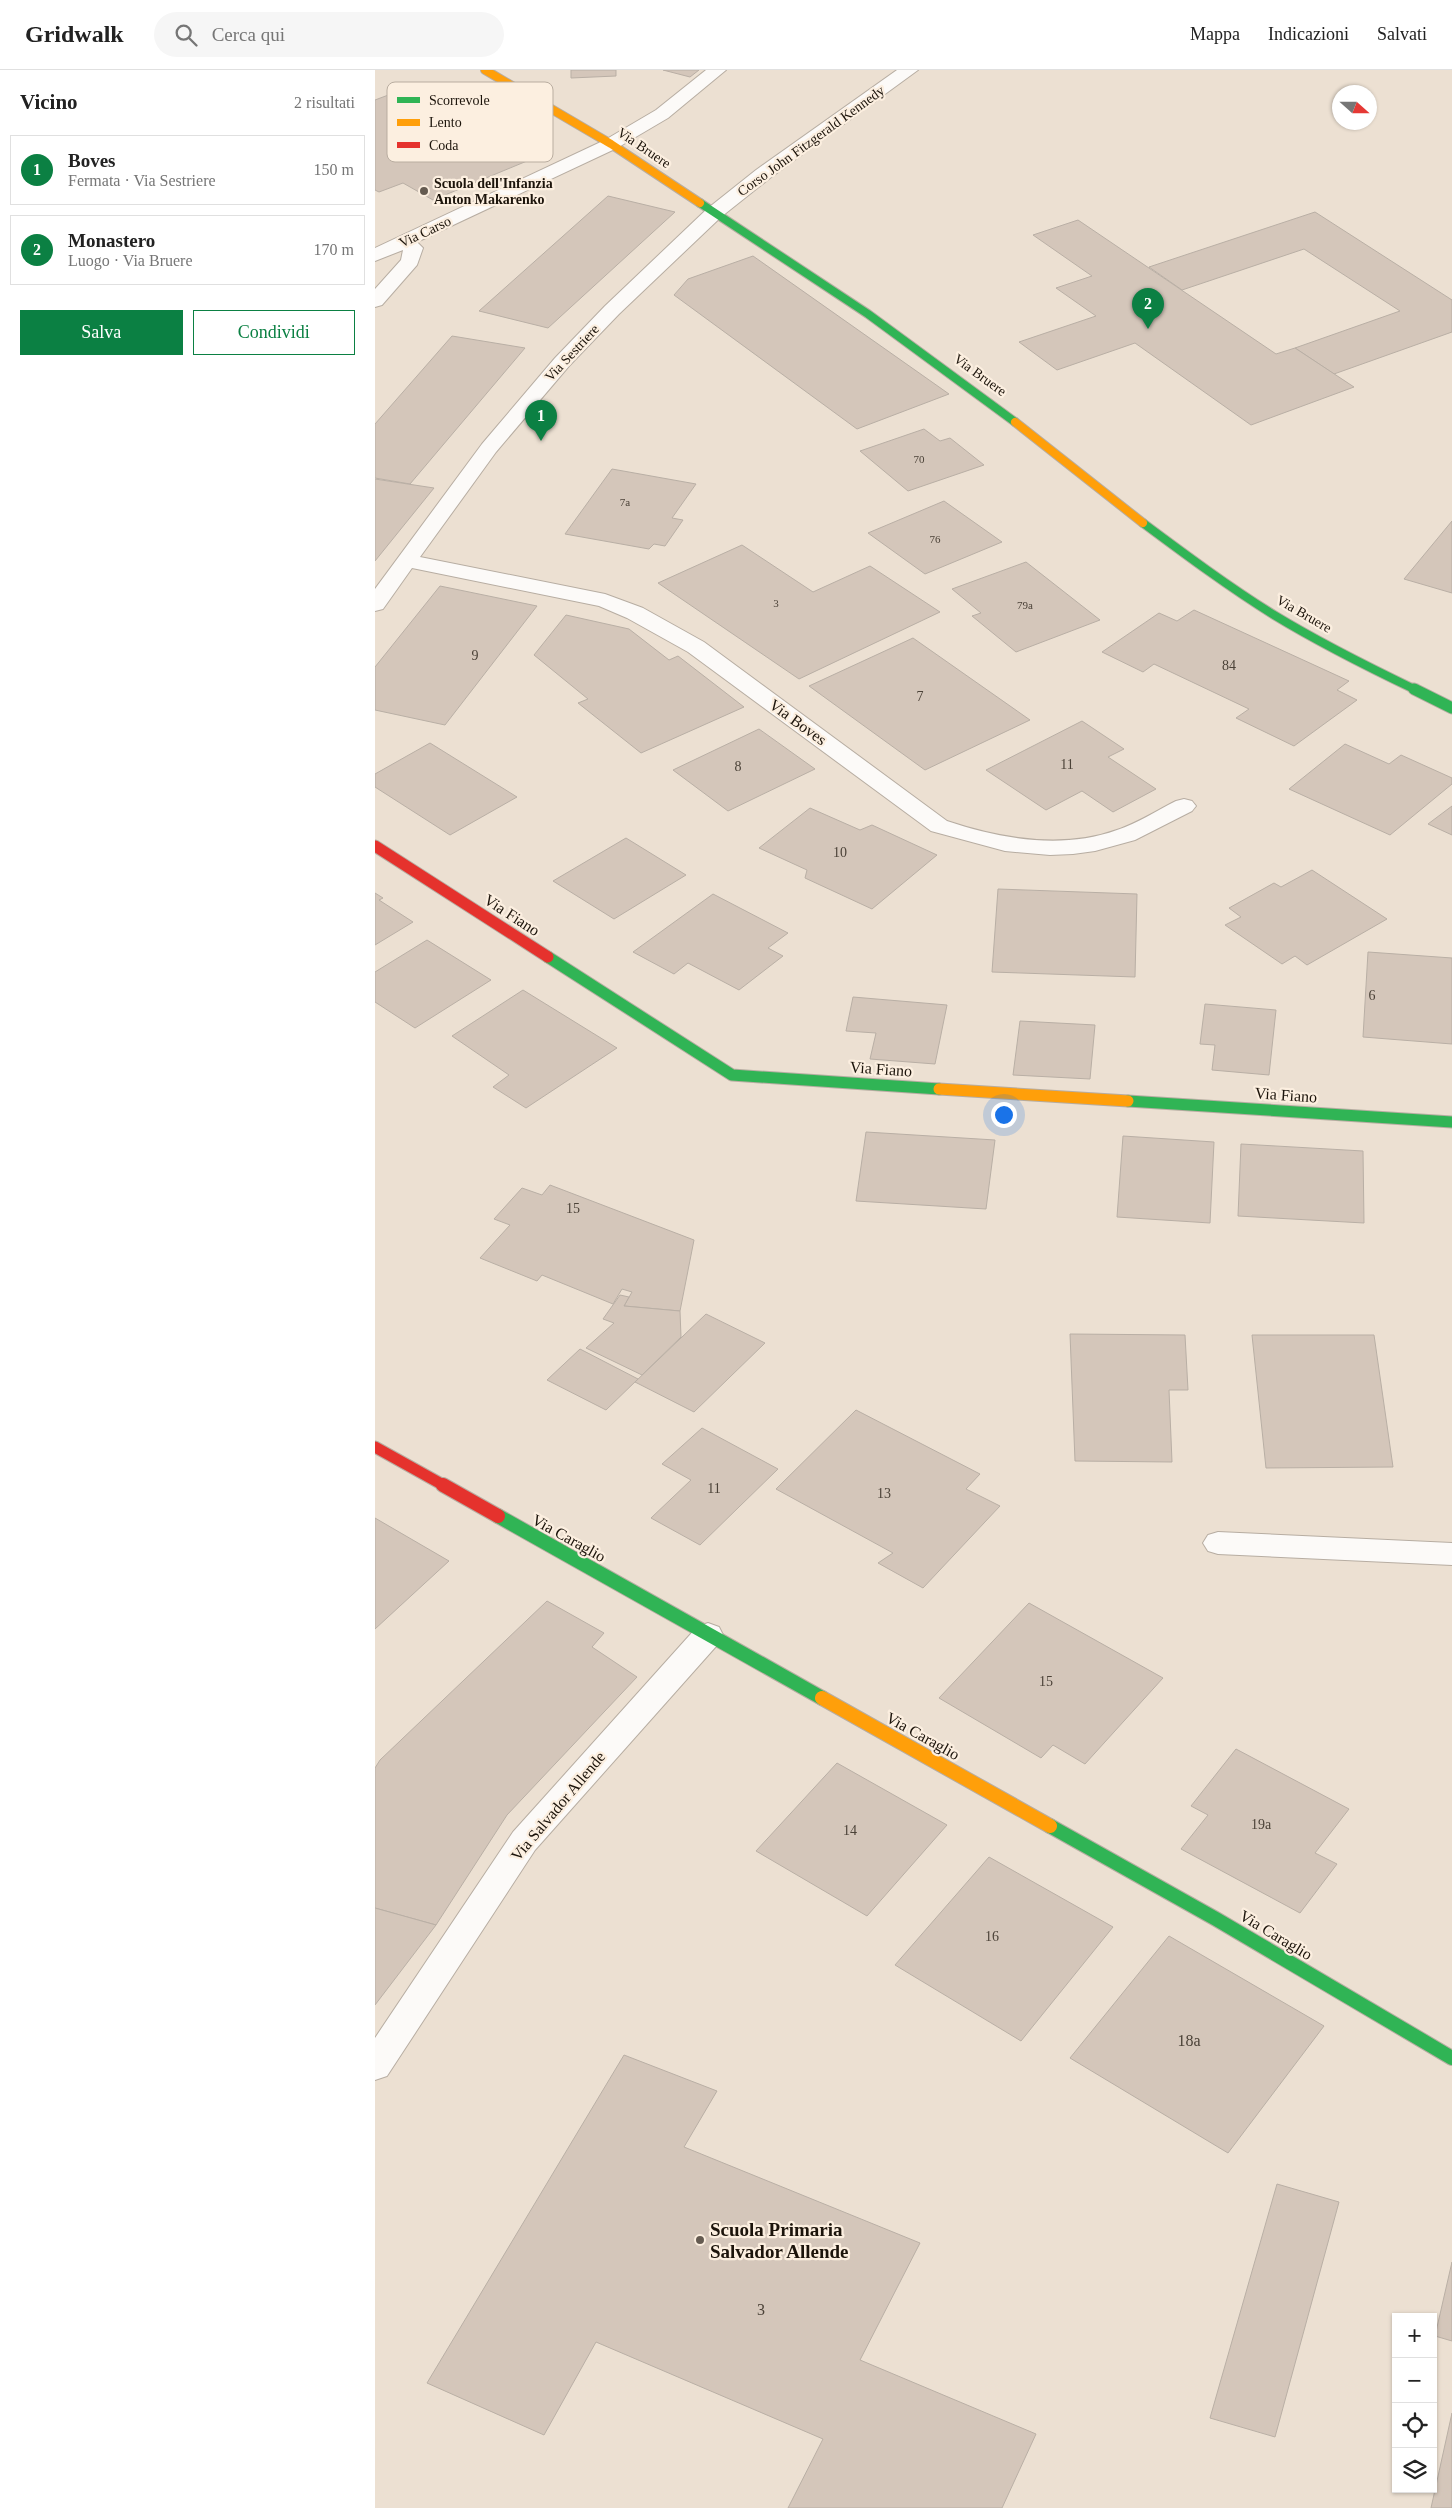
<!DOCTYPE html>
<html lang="it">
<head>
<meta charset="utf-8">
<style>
  body { margin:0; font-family:"Times New Roman",serif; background:#f6f6f6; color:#222 }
  .controls { position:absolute; right:15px; bottom:15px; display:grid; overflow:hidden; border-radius:0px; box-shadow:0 1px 4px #0004 }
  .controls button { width:45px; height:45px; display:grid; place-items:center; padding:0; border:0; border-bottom:1px solid #e0e0e0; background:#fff; color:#222; font:25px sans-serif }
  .compass { position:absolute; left:957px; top:15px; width:45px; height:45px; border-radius:50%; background:#fff; box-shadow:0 1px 4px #0004; rotate:111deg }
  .you { position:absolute; left:628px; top:1044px; width:18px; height:18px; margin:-12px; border:4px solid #fff; border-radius:50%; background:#1a73e8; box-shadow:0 0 0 8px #1a73e833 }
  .badge { display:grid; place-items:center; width:32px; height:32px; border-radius:50%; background:#0b8043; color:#fff; font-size:16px; font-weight:700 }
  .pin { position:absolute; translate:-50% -41px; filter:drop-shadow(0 1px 2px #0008) }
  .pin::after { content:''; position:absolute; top:26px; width:18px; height:15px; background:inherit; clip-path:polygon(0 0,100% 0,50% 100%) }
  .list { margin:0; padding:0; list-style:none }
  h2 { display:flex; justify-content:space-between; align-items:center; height:65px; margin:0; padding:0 20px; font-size:21px }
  h2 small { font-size:16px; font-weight:400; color:#767676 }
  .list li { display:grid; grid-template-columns:32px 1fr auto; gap:15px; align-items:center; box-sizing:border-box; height:70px; margin:0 10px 10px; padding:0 10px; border:1px solid #e0e0e0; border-radius:0px }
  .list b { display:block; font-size:19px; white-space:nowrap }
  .list p { margin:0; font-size:16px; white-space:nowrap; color:#767676 }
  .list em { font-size:16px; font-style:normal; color:#767676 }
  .actions { display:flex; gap:10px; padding:15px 20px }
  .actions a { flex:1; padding:11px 0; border:1px solid #0b8043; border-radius:0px; text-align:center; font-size:18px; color:#0b8043 }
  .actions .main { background:#0b8043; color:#fff }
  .icon { flex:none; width:28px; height:28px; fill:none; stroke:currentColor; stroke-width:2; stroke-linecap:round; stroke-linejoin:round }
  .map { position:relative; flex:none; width:1077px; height:2438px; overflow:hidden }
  header { display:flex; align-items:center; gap:30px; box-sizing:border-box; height:70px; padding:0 25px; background:#fff; border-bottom:1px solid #e0e0e0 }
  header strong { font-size:24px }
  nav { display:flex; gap:28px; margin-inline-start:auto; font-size:18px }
  .search { width:350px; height:45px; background:#f6f6f6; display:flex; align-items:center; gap:12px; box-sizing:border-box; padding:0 18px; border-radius:28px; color:#767676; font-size:19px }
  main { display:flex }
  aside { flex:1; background:#fff }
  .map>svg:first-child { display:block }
  .building { fill:#d4c6ba; stroke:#b9afa5 }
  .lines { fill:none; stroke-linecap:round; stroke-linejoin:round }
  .street-casing { stroke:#b7ada2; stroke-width:2 }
  .fast-far2-casing { stroke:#b7ada2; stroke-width:10 }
  .fast-far1-casing { stroke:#b7ada2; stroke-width:13 }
  .fast-casing { stroke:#b7ada2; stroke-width:16 }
  .slow-far2-casing { stroke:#b7ada2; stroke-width:10 }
  .slow-far1-casing { stroke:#b7ada2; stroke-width:13 }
  .slow-casing { stroke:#b7ada2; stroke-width:16 }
  .jam-far1-casing { stroke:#b7ada2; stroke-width:13 }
  .jam-casing { stroke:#b7ada2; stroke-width:16 }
  .street { fill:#fcfaf8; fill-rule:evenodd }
  .fast-far2 { stroke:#30b455; stroke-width:8 }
  .fast-far1 { stroke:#30b455; stroke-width:11 }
  .fast { stroke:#30b455; stroke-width:14 }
  .slow-far2 { stroke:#ff9f0a; stroke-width:8 }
  .slow-far1 { stroke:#ff9f0a; stroke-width:11 }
  .slow { stroke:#ff9f0a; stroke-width:14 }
  .jam-far1 { stroke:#e5322d; stroke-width:11 }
  .jam { stroke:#e5322d; stroke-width:14 }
  .poi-dot { fill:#655b51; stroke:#fcefe0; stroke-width:2 }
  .labels { text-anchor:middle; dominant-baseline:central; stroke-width:4.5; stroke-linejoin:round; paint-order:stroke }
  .far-number-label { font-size:11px; fill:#4b4238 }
  .far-street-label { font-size:14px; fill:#1c140b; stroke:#fcefe0 }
  .far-poi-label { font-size:14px; font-weight:bold; fill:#1c140b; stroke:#fcefe0; text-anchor:start }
  .number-label { font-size:14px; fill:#4b4238 }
  .street-label { font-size:16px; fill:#1c140b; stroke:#fcefe0 }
  .near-number-label { font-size:16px; fill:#4b4238 }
  .near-poi-label { font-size:19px; font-weight:bold; fill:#1c140b; stroke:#fcefe0; text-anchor:start }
  .key { fill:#fcefe0; stroke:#b9ada0; stroke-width:1 }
  .key-label { font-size:14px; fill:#1c140b }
</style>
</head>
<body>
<header>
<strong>Gridwalk</strong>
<div class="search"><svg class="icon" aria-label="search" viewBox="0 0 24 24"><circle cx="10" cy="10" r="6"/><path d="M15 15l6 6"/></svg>Cerca qui</div>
<nav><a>Mappa</a><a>Indicazioni</a><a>Salvati</a></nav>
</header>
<main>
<aside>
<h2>Vicino<small>2 risultati</small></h2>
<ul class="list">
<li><span class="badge">1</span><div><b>Boves</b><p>Fermata · Via Sestriere</p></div><em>150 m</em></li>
<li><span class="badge">2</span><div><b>Monastero</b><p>Luogo · Via Bruere</p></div><em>170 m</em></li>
</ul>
<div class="actions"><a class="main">Salva</a><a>Condividi</a></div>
</aside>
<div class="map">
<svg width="1077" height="2438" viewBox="0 0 1077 2438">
  <rect width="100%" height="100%" fill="#ece0d2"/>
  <!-- building -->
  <g class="building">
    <path d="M196,0H241V6L196,8Z"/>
    <path d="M288,0H324L315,7Z"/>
    <path d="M40,15L164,86L58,130L28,113L4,122L0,120V30Z"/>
    <path d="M233,126L300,142L173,258L104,241Z"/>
    <path d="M940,142L1077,230V262L959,304L920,278L1025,241L929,179L807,220L774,197Z"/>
    <path d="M703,150L901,284L920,278L979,317L876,355L760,273L682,300L644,272L721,246L681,218L717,206L658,165Z"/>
    <path d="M378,186L574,324L482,359L299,225L313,209Z"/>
    <path d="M77,266L150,278L35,414L0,408V354Z"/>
    <path d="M549,359L565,371L575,368L609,395L533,421L485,381Z"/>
    <path d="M237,399L321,414L297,448L308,450L290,476L279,474L274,479L190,464Z"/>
    <path d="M0,409L59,418L0,491Z"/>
    <path d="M569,431L627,472L550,504L493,463Z"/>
    <path d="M1077,451V523L1029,509Z"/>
    <path d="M367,475L438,522L495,496L565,542L424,609L283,513Z"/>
    <path d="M651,492L725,550L641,582L597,546L606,543L577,519Z"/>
    <path d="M65,516L162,536L70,655L0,640V597Z"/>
    <path d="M819,540L974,611L962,620L982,630L919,676L861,648L874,639L779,594L768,602L727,582L784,543L802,551Z"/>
    <path d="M191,545L254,559L294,590L303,586L369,637L266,683L203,633L213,629L159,585Z"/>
    <path d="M538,568L655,650L550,700L434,616Z"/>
    <path d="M707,651L749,679L733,687L781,719L738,742L707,721L671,740L611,700Z"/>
    <path d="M384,659L440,699L353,741L298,700Z"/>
    <path d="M55,673L142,727L75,765L0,717V704Z"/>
    <path d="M970,674L1014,694L1026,685L1077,708V714L1015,765L914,719Z"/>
    <path d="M1077,736V765L1053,754Z"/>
    <path d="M435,738L485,760L497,755L562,785L497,839L430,808L432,800L384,778Z"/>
    <path d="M251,768L311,805L239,849L178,811Z"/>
    <path d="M937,800L1012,849L932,895L920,886L907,894L850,855L866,847L854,838L899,813L906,817Z"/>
    <path d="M623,819L762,824L760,907L617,902Z"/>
    <path d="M0,823L8,828L4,830L38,852L0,875Z"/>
    <path d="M338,824L413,863L393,878L408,886L364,920L313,893L299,904L258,882Z"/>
    <path d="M52,870L116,910L40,958L0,932V902Z"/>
    <path d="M993,882L1077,888V974L988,967Z"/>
    <path d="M148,920L242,978L151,1038L118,1017L134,1005L77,966Z"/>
    <path d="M478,927L572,935L560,994L495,989L501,963L471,961Z"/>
    <path d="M830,934L901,940L894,1005L837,1000L840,975L825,974Z"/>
    <path d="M645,951L720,955L715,1009L638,1005Z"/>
    <path d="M491,1062L620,1070L611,1139L481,1131Z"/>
    <path d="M748,1066L839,1072L835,1153L742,1147Z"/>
    <path d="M866,1074L988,1081L989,1153L863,1146Z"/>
    <path d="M175,1115L319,1170L305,1241L249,1236L257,1222L247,1219L238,1234L167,1205L162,1211L105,1188L135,1155L119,1149L147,1118L167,1125Z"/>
    <path d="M245,1225L254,1227L249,1236L305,1241L306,1267L267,1305L211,1278L239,1253L228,1249Z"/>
    <path d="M331,1244L390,1273L319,1342L260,1312Z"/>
    <path d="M695,1264L810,1265L813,1320H794L797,1392L700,1391Z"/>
    <path d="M877,1265H999L1018,1397L891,1398Z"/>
    <path d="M205,1279L263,1309L231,1340L172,1310Z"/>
    <path d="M481,1340L605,1404L591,1419L625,1436L548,1518L503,1493L518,1483L401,1419Z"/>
    <path d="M327,1358L403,1399L325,1475L276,1448L316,1410L287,1394Z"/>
    <path d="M0,1448L74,1491L0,1559Z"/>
    <path d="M172,1531L229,1563L217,1577L262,1607L132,1745L61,1855L0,1838V1698L5,1690Z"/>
    <path d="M654,1533L788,1608L710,1694L678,1675L666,1688L564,1628Z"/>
    <path d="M861,1679L974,1739L940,1783L962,1794L925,1843L806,1779L833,1745L816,1736Z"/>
    <path d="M462,1693L572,1755L492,1846L381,1781Z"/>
    <path d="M614,1787L738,1857L646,1971L520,1895Z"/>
    <path d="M0,1838L61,1855L0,1935Z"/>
    <path d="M794,1866L949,1956L853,2083L695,1988Z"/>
    <path d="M249,1985L342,2021L309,2077L545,2173L485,2290L661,2364L627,2438H413L448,2369L221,2272L169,2365L52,2313Z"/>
    <path d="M902,2114L964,2132L900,2367L835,2348Z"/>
    <path d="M1077,2192V2271L1060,2266Z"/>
    <path d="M1077,2343V2438H1056Z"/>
  </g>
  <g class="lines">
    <!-- street casing -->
    <g class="street-casing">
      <g id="street">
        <path d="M331,0H351L293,48L242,78L42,172L48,178L42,195L7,235L0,237V219L26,190L28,180L0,191V178L230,70L281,40Z"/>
        <path d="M522,0H543L395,108L346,147L244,244L194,296L121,382L45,487L230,524L268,538L329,572L572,751C626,769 687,780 742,760C763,753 781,741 801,731L809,729L817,731L821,736L817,741L760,770L720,781L698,784L675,785L630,781L556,761L313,582L252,548L224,536L37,498L8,539L0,541V519L107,374L180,288L230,236L332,139L381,100Z"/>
        <path d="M843,1462L1077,1473V1495L843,1484L833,1481L828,1473L833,1465Z"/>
        <path d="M333,1553L344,1557L348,1565L344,1573L160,1780L12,2006L0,2010V1968L138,1762L322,1557Z"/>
      </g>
    </g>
    <!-- fast-far2 casing -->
    <g class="fast-far2-casing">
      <g id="fast-far2">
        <path d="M325,133L493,244L640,352"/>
        <path d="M768,453C811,485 854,517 899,545C945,573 993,597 1041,620"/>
      </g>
    </g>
    <!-- fast-far1 casing -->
    <g class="fast-far1-casing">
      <g id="fast-far1">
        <path d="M1039,619L1077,638"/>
        <path d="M173,887L357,1005L564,1019"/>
        <path d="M753,1031L1077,1052"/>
      </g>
    </g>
    <!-- fast casing -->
    <g class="fast-casing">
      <g id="fast">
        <path d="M123,1446L447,1628"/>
        <path d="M675,1756L841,1849L1077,1988"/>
      </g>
    </g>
    <!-- slow-far2 casing -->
    <g class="slow-far2-casing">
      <g id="slow-far2">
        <path d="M110,0L236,74L325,133"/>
        <path d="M640,352L768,453"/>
      </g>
    </g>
    <!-- slow-far1 casing -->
    <g class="slow-far1-casing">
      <path id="slow-far1" d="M564,1019L753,1031"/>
    </g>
    <!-- slow casing -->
    <g class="slow-casing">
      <path id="slow" d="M447,1628L675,1756"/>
    </g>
    <!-- jam-far1 casing -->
    <g class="jam-far1-casing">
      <g id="jam-far1">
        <path d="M0,776L173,887"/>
        <path d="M0,1377L70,1416"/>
      </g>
    </g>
    <!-- jam casing -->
    <g class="jam-casing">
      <path id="jam" d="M68,1415L123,1446"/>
    </g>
    <!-- street -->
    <use href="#street" class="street"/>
    <!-- fast-far2 -->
    <use href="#fast-far2" class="fast-far2"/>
    <!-- fast-far1 -->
    <use href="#fast-far1" class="fast-far1"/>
    <!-- fast -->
    <use href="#fast" class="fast"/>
    <!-- slow-far2 -->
    <use href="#slow-far2" class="slow-far2"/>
    <!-- slow-far1 -->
    <use href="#slow-far1" class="slow-far1"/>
    <!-- slow -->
    <use href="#slow" class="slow"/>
    <!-- jam-far1 -->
    <use href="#jam-far1" class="jam-far1"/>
    <!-- jam -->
    <use href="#jam" class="jam"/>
  </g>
  <!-- markers -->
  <g class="poi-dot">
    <circle cx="49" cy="121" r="5"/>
    <circle cx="325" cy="2170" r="5"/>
  </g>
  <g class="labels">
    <!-- far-number labels -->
    <g class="far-number-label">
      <text x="544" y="389">70</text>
      <text x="250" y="432">7a</text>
      <text x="560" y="469">76</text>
      <text x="401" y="533">3</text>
      <text x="650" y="535">79a</text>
    </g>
    <!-- far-street labels -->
    <g class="far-street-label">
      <text transform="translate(436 71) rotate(-36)">Corso John Fitzgerald Kennedy</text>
      <text transform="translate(269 78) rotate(34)">Via Bruere</text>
      <text transform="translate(50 162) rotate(-25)">Via Carso</text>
      <text transform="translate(197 283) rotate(-47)">Via Sestriere</text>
      <text transform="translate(605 305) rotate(36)">Via Bruere</text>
      <text transform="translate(929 544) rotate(30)">Via Bruere</text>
    </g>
    <!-- far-poi labels -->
    <g class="far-poi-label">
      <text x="59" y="113">Scuola dell'Infanzia<tspan x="59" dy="16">Anton Makarenko</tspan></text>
    </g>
    <!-- number labels -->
    <g class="number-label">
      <text x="100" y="585">9</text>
      <text x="854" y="595">84</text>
      <text x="545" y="626">7</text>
      <text x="692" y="694">11</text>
      <text x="363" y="696">8</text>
      <text x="465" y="782">10</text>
      <text x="997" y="925">6</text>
      <text x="198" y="1138">15</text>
      <text x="339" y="1418">11</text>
      <text x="509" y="1423">13</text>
      <text x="671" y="1611">15</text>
      <text x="886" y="1754">19a</text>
      <text x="475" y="1760">14</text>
      <text x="617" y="1866">16</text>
    </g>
    <!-- street labels -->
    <g class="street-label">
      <text transform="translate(423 652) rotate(36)">Via Boves</text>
      <text transform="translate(137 845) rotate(33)">Via Fiano</text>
      <text transform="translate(506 999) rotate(4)">Via Fiano</text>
      <text transform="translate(911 1025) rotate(4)">Via Fiano</text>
      <text transform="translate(194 1468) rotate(29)">Via Caraglio</text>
      <text transform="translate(548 1666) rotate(29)">Via Caraglio</text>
      <text transform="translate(183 1736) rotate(-50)">Via Salvador Allende</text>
      <text transform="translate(901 1865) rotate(31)">Via Caraglio</text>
    </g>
    <!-- near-number labels -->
    <g class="near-number-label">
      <text x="814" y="1970">18a</text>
      <text x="386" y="2239">3</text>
    </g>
    <!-- near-poi labels -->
    <g class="near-poi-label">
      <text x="335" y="2159">Scuola Primaria<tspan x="335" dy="22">Salvador Allende</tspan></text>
    </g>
  </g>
  <!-- legend -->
  <rect x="12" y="12" width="166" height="80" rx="8" class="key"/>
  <rect x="22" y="27" width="23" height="6" fill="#30b455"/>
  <rect x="22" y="49" width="23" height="7" fill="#ff9f0a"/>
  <rect x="22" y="72" width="23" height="6" fill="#e5322d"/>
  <g class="key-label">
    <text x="54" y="35">Scorrevole</text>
    <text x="54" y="57">Lento</text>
    <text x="54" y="80">Coda</text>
  </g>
</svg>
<div class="controls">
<button>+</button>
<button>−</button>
<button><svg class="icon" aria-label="locate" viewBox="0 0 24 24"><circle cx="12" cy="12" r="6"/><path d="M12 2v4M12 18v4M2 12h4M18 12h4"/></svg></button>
<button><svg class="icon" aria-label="layers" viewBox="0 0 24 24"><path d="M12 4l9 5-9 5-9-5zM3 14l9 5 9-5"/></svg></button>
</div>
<svg class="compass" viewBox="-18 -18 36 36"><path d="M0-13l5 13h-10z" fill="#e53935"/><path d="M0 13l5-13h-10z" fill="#767676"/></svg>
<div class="you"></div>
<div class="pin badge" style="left:166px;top:371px">1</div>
<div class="pin badge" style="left:773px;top:259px">2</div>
</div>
</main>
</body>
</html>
